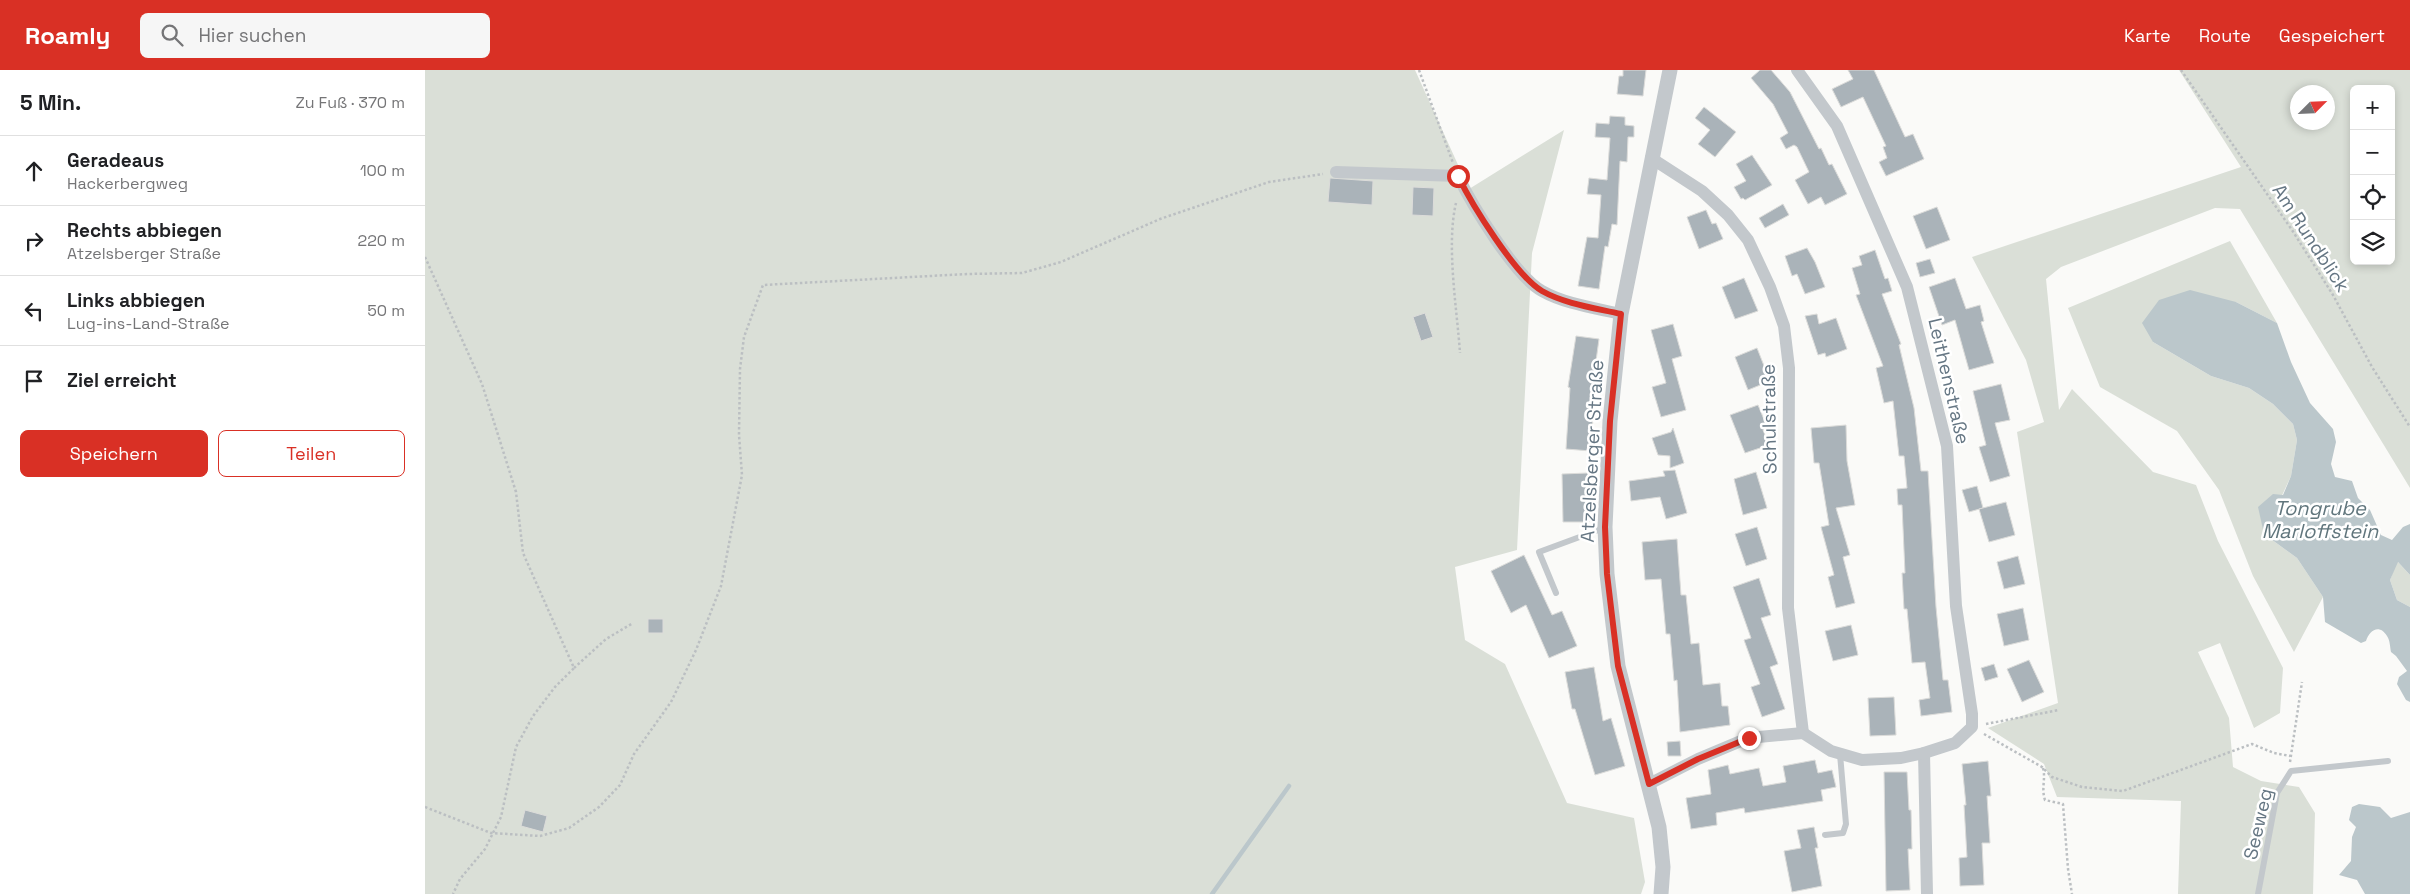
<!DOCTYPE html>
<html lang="de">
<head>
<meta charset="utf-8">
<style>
  body { margin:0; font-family:"Space Grotesk",sans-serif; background:#f6f6f6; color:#202124 }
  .controls { position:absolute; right:15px; top:15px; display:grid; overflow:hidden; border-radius:8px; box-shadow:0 2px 8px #0003 }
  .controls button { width:45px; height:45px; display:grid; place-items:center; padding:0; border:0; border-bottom:1px solid #e0e0e0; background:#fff; color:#202124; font:25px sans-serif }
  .compass { position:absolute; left:1865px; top:15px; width:45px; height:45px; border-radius:50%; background:#fff; box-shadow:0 2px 8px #0003; rotate:66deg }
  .stop { position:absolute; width:15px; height:15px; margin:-11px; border:4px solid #d93025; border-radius:50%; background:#fff }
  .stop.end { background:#d93025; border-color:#fff; box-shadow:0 1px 5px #0008 }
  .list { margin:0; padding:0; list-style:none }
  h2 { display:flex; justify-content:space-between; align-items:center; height:65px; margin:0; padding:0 20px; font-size:21px }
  h2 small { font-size:16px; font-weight:400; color:#757577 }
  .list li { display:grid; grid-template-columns:32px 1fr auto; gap:15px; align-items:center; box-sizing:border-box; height:70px; padding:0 20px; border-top:1px solid #e0e0e0 }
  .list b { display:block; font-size:19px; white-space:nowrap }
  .list p { margin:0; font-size:16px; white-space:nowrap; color:#757577 }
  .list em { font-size:16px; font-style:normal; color:#757577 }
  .actions { display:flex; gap:10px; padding:15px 20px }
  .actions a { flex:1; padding:11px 0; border:1px solid #d93025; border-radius:8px; text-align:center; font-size:18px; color:#d93025 }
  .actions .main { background:#d93025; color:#fff }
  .icon { flex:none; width:28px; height:28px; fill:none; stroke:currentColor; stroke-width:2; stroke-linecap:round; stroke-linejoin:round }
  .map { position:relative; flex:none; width:1985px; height:824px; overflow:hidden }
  header { display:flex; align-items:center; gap:30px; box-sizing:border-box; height:70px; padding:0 25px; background:#d93025; color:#fff }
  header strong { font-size:24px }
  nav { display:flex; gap:28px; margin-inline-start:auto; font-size:18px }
  .search { width:350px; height:45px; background:#f6f6f6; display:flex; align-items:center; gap:12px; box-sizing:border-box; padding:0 18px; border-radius:8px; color:#757577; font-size:19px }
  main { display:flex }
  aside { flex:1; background:#fff }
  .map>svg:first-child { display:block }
  .green { fill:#dadfd7; fill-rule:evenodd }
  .water { fill:#bbc7cb }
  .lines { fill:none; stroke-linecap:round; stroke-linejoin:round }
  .stream { stroke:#bbc7cb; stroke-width:4.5 }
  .building { fill:#aab3b9; stroke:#dcdcda }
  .path { stroke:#bbbfc2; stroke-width:2.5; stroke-dasharray:2.5 2.5; stroke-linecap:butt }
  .service { stroke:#c3c8cc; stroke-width:6 }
  .minor { stroke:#c3c8cc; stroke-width:12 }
  .tertiary { stroke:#c3c8cc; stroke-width:15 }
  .route { stroke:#d93025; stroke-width:6 }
  .labels { text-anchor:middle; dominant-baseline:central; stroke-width:5; stroke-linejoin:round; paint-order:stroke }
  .street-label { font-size:19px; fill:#657683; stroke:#fff }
  .water-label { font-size:20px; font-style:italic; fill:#60757c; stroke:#fff }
</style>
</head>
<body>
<header>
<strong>Roamly</strong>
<div class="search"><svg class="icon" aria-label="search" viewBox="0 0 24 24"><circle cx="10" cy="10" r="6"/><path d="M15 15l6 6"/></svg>Hier suchen</div>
<nav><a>Karte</a><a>Route</a><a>Gespeichert</a></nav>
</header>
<main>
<aside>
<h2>5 Min.<small>Zu Fuß · 370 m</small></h2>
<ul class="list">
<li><svg class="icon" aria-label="ahead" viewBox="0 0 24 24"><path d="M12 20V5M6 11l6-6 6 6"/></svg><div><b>Geradeaus</b><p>Hackerbergweg</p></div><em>100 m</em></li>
<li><svg class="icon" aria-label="right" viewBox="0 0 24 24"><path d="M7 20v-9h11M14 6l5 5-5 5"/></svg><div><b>Rechts abbiegen</b><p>Atzelsberger Straße</p></div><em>220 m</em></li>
<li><svg class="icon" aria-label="left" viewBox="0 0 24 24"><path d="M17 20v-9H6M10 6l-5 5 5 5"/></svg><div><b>Links abbiegen</b><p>Lug-ins-Land-Straße</p></div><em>50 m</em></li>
<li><svg class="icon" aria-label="arrive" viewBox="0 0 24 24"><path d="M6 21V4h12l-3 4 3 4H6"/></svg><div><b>Ziel erreicht</b></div></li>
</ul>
<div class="actions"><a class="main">Speichern</a><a>Teilen</a></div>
</aside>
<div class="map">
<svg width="1985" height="824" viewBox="0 0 1985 824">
  <rect width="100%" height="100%" fill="#fafaf8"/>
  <!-- green -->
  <g class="green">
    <path d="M0,0H990L1044,119L1139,60L1107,183L1092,480L1030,497L1040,570L1080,594L1142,733L1209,748L1220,812L1216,824H0Z"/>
    <path d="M1754,0H1985V418L1815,139L1790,138L1636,197L1621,209L1634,340L1647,319L1728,402L1771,415L1793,471L1858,598L1855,643L1829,658L1795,573L1773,582L1804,648L1808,697L1836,711L1874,717L1890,743L1888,824H1753L1756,731L1632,727L1619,694L1563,658L1633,633L1592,362L1619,352L1601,290L1547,187L1816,97ZM1929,19H1966V191H1929ZM1872,22H1902V52H1872Z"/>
    <path d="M1805,171L1852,253L1811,232L1728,272L1786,306L1824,318L1848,334L1868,354L1872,370L1866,406L1839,464L1872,488L1898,527L1869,582L1828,506L1794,420L1752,361L1675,317L1643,238Z"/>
    <path d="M1972,491L1985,505V537L1972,530L1965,510Z"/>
  </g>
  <!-- water -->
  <g class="water">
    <path d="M1765,220L1811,232L1852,253L1866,292L1885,333L1908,359L1911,372L1906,394L1910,407L1927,411L1933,428L1945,440L1956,465L1967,470L1978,457L1985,454V505L1973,492L1965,510L1972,530L1985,537V632L1981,630L1972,614L1974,607L1982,601L1971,586L1966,582C1965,577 1965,570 1962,566C1954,553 1944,561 1941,571L1936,573L1900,552L1898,527L1872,488L1839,464L1833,437L1848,424L1858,425L1866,406L1872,370L1868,354L1848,334L1824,318L1786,306L1728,272L1717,253L1734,230Z"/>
    <path d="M1934,734L1955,737L1966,748L1985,742V824H1940L1932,810L1914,805L1926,791L1927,767L1931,757L1924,750L1927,737Z"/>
  </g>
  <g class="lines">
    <!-- stream -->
    <path class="stream" d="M787,824L864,716"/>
  </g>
  <!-- building -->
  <g class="building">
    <path d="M1198,0H1221L1218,26L1192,24L1194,6H1198Z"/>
    <path d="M1335,0H1346L1365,22L1394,79L1396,78L1404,95L1407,94L1422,124L1400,135L1396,127L1383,134L1370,110L1384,102L1372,77L1369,75L1361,79L1355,68L1363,63L1348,34L1326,8Z"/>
    <path d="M1423,0H1449L1480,67L1488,64L1499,89L1461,106L1454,92L1462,88L1458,77L1461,76L1438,27L1416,37L1407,19L1428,9Z"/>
    <path d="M1279,37L1311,62L1290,87L1273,74L1285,60L1270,48Z"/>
    <path d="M1185,46L1200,47V55L1209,56V67H1203L1202,92L1195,91L1192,155L1187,154L1183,177L1180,176L1174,219L1153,216L1162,167L1173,168L1176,125L1162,124L1164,108L1182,110L1185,68L1170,67L1171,53L1184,54Z"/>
    <path d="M1327,85L1347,115L1320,130L1318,128L1316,129L1309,117L1321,111L1311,94Z"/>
    <path d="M905,108L948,111L947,135L903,132Z"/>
    <path d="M988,117L1009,118L1008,146L987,145Z"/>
    <path d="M1358,134L1364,145L1340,158L1334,148Z"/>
    <path d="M1512,137L1525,170L1501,179L1488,146Z"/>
    <path d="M1281,140L1287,154L1291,153L1298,169L1274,179L1262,147Z"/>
    <path d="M1382,178L1390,192L1400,217L1380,224L1372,204L1367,206L1360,186Z"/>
    <path d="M1450,180L1460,209L1463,208L1467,221L1457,224L1476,274L1474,275L1489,338L1496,401H1503L1511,537L1518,610H1523L1527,642L1496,646L1494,630L1505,628L1500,592L1487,593L1482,539H1479L1477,503H1480L1477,435H1473L1472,419L1482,418L1479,386H1474L1468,331L1459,333L1451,298L1458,296L1431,225L1435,224L1427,198L1437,195L1434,186Z"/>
    <path d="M1505,189L1510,203L1495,207L1491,193Z"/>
    <path d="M1319,208L1333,241L1310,249L1297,217Z"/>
    <path d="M1530,208L1541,239L1555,235L1559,251L1556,252L1569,293L1544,300L1530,250L1517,255L1504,217Z"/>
    <path d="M1000,243L1008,267L996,271L988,247Z"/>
    <path d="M1392,244L1394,254L1411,248L1422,279L1401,287L1400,283L1393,285L1380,246Z"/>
    <path d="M1248,254L1257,286L1247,289L1261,340L1236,347L1227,317L1241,313L1226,260Z"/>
    <path d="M1151,266L1174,269L1166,328H1169L1166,381L1141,379L1145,318L1143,317Z"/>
    <path d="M1332,278L1345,311L1323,320L1310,287Z"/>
    <path d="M1576,314L1585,350L1570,353L1585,406L1565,412L1554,377L1561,375L1548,321Z"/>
    <path d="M1333,335L1343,359L1338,360L1344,375L1320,383L1305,345Z"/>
    <path d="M1421,355L1422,391L1430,435L1411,438L1425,485L1418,487L1430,533L1411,538L1403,507L1409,505L1396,457L1404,455L1394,393H1389L1386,358Z"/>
    <path d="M1248,358L1259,393L1245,398V386L1233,385L1227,368L1246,362Z"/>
    <path d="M1250,400L1262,443L1241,449L1235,427L1206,431L1204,411L1240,406L1238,401Z"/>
    <path d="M1331,402L1342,438L1318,445L1309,409Z"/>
    <path d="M1163,403L1164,452H1138L1137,404Z"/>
    <path d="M1552,416L1558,438L1544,442L1537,420Z"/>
    <path d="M1581,432L1590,465L1564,472L1554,439Z"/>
    <path d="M1332,457L1342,489L1321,496L1310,464Z"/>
    <path d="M1252,469L1256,525H1261L1266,574L1274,573L1278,615L1295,613L1297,636H1303L1305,655L1255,662L1252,610L1249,611L1245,564H1241L1236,509L1220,510L1217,472Z"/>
    <path d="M1099,485L1127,545L1137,541L1152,576L1124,588L1101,535L1086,543L1066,501Z"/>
    <path d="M1593,486L1600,514L1579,519L1572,492Z"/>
    <path d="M1334,508L1346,545L1336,548L1353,594L1345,597L1360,639L1337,647L1326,617L1335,614L1319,570L1326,568L1308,517Z"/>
    <path d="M1598,538L1604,570L1579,576L1572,544Z"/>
    <rect x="223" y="549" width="15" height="14"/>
    <path d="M1426,555L1433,585L1408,591L1400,561Z"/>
    <path d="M1604,590L1619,622L1597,632L1582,599Z"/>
    <path d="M1569,594L1573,607L1560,611L1556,598Z"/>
    <path d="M1169,597L1178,651L1186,648L1200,696L1170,705L1150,639H1147L1140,602Z"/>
    <path d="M1469,627L1471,665L1445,666L1443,628Z"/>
    <path d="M1255,671L1256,686H1243L1242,672Z"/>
    <path d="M1390,690L1393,703L1407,700L1411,717L1396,720L1398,731L1320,743L1319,738L1291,743L1292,755L1266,759L1261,728L1286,724L1283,700L1303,695L1305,704L1334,698L1338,716L1361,712L1358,696Z"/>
    <path d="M1563,691L1566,726H1562L1565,773H1557L1559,815L1535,816L1534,788L1542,787L1539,735H1541L1537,694Z"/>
    <path d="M1459,702H1482L1484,740H1486L1487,779H1483L1485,820L1461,821Z"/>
    <path d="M100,740L122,746L118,762L96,756Z"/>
    <path d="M1389,757L1393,778H1390L1397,816L1367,822L1359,781L1376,778L1372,760Z"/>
  </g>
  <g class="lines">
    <!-- path -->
    <g class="path">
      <path d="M994,0L1028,93"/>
      <path d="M1756,0L1867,160L1908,225L1947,297L1985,357"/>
      <path d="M1031,133C1021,175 1032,239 1035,283"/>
      <path d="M0,187L57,314L91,422L98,483L149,598L130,617L108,646L91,677L76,747L60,779L35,809L28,824"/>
      <path d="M149,598L181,569L208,553"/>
      <path d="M1561,654L1634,640"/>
      <path d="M1559,664L1617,697L1627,707L1657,717L1698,721L1827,674L1849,683L1865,686"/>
      <path d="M1865,692L1877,612"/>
      <path d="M1618,698C1621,709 1616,718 1620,730L1638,734L1643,799L1647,824"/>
      <path d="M0,737L66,763L115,766L144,758L174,737L195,715L209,684L246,632L271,580L296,516L317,405L314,365L315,299L319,267L338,215L542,204L597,203L636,192L735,149L844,112L898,104"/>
    </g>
    <!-- service -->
    <g class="service">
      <path d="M1131,523L1114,482L1179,458"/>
      <path d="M1400,765L1418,763L1421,754L1415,684"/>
      <path d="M1833,824L1852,723L1866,701L1963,691"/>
    </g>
    <!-- minor -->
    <g class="minor">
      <path d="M1226,88L1277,121L1303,145L1323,170L1345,217L1359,256L1364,298L1363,538L1378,663"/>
      <path d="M911,102L1033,106C1047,135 1090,206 1117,221C1140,234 1170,238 1196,244"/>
      <path d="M1499,683L1502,824"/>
      <path d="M1224,714L1273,689L1323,668L1378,663L1406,681L1437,690L1476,688L1499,683L1530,673L1547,657V644L1531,536L1522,376L1482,217L1412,56L1372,0"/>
    </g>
    <!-- tertiary -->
    <path class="tertiary" d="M1236,824L1238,797L1234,757L1193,596L1182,504L1180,457L1185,351L1196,244L1245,0"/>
  </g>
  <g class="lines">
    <!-- route -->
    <path class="route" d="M1033,106C1047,135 1091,206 1117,221C1140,234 1170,238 1196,244L1185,351L1180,457L1182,504L1193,596L1224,714L1273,689L1324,668"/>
  </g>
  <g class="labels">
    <!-- street labels -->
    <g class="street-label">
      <text transform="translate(1886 168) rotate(57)">Am Rundblick</text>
      <text transform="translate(1524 311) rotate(77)">Leithenstraße</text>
      <text transform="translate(1344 349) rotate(-91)">Schulstraße</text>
      <text transform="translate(1167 381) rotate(-87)">Atzelsberger Straße</text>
      <text transform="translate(1833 754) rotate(-77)">Seeweg</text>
    </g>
    <!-- water labels -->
    <g class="water-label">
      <text x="1895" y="438">Tongrube<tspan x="1895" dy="23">Marloffstein</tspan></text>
    </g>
  </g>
</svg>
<div class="controls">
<button>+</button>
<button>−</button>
<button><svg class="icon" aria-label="locate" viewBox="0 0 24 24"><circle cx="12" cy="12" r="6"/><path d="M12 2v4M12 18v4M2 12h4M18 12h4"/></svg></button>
<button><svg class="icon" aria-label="layers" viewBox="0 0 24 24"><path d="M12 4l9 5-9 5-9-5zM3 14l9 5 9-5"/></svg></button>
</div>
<svg class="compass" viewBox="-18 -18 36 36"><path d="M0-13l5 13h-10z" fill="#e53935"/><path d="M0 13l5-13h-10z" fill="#757577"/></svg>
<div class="stop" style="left:1033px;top:106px"></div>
<div class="stop end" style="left:1324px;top:668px"></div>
</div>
</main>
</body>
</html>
